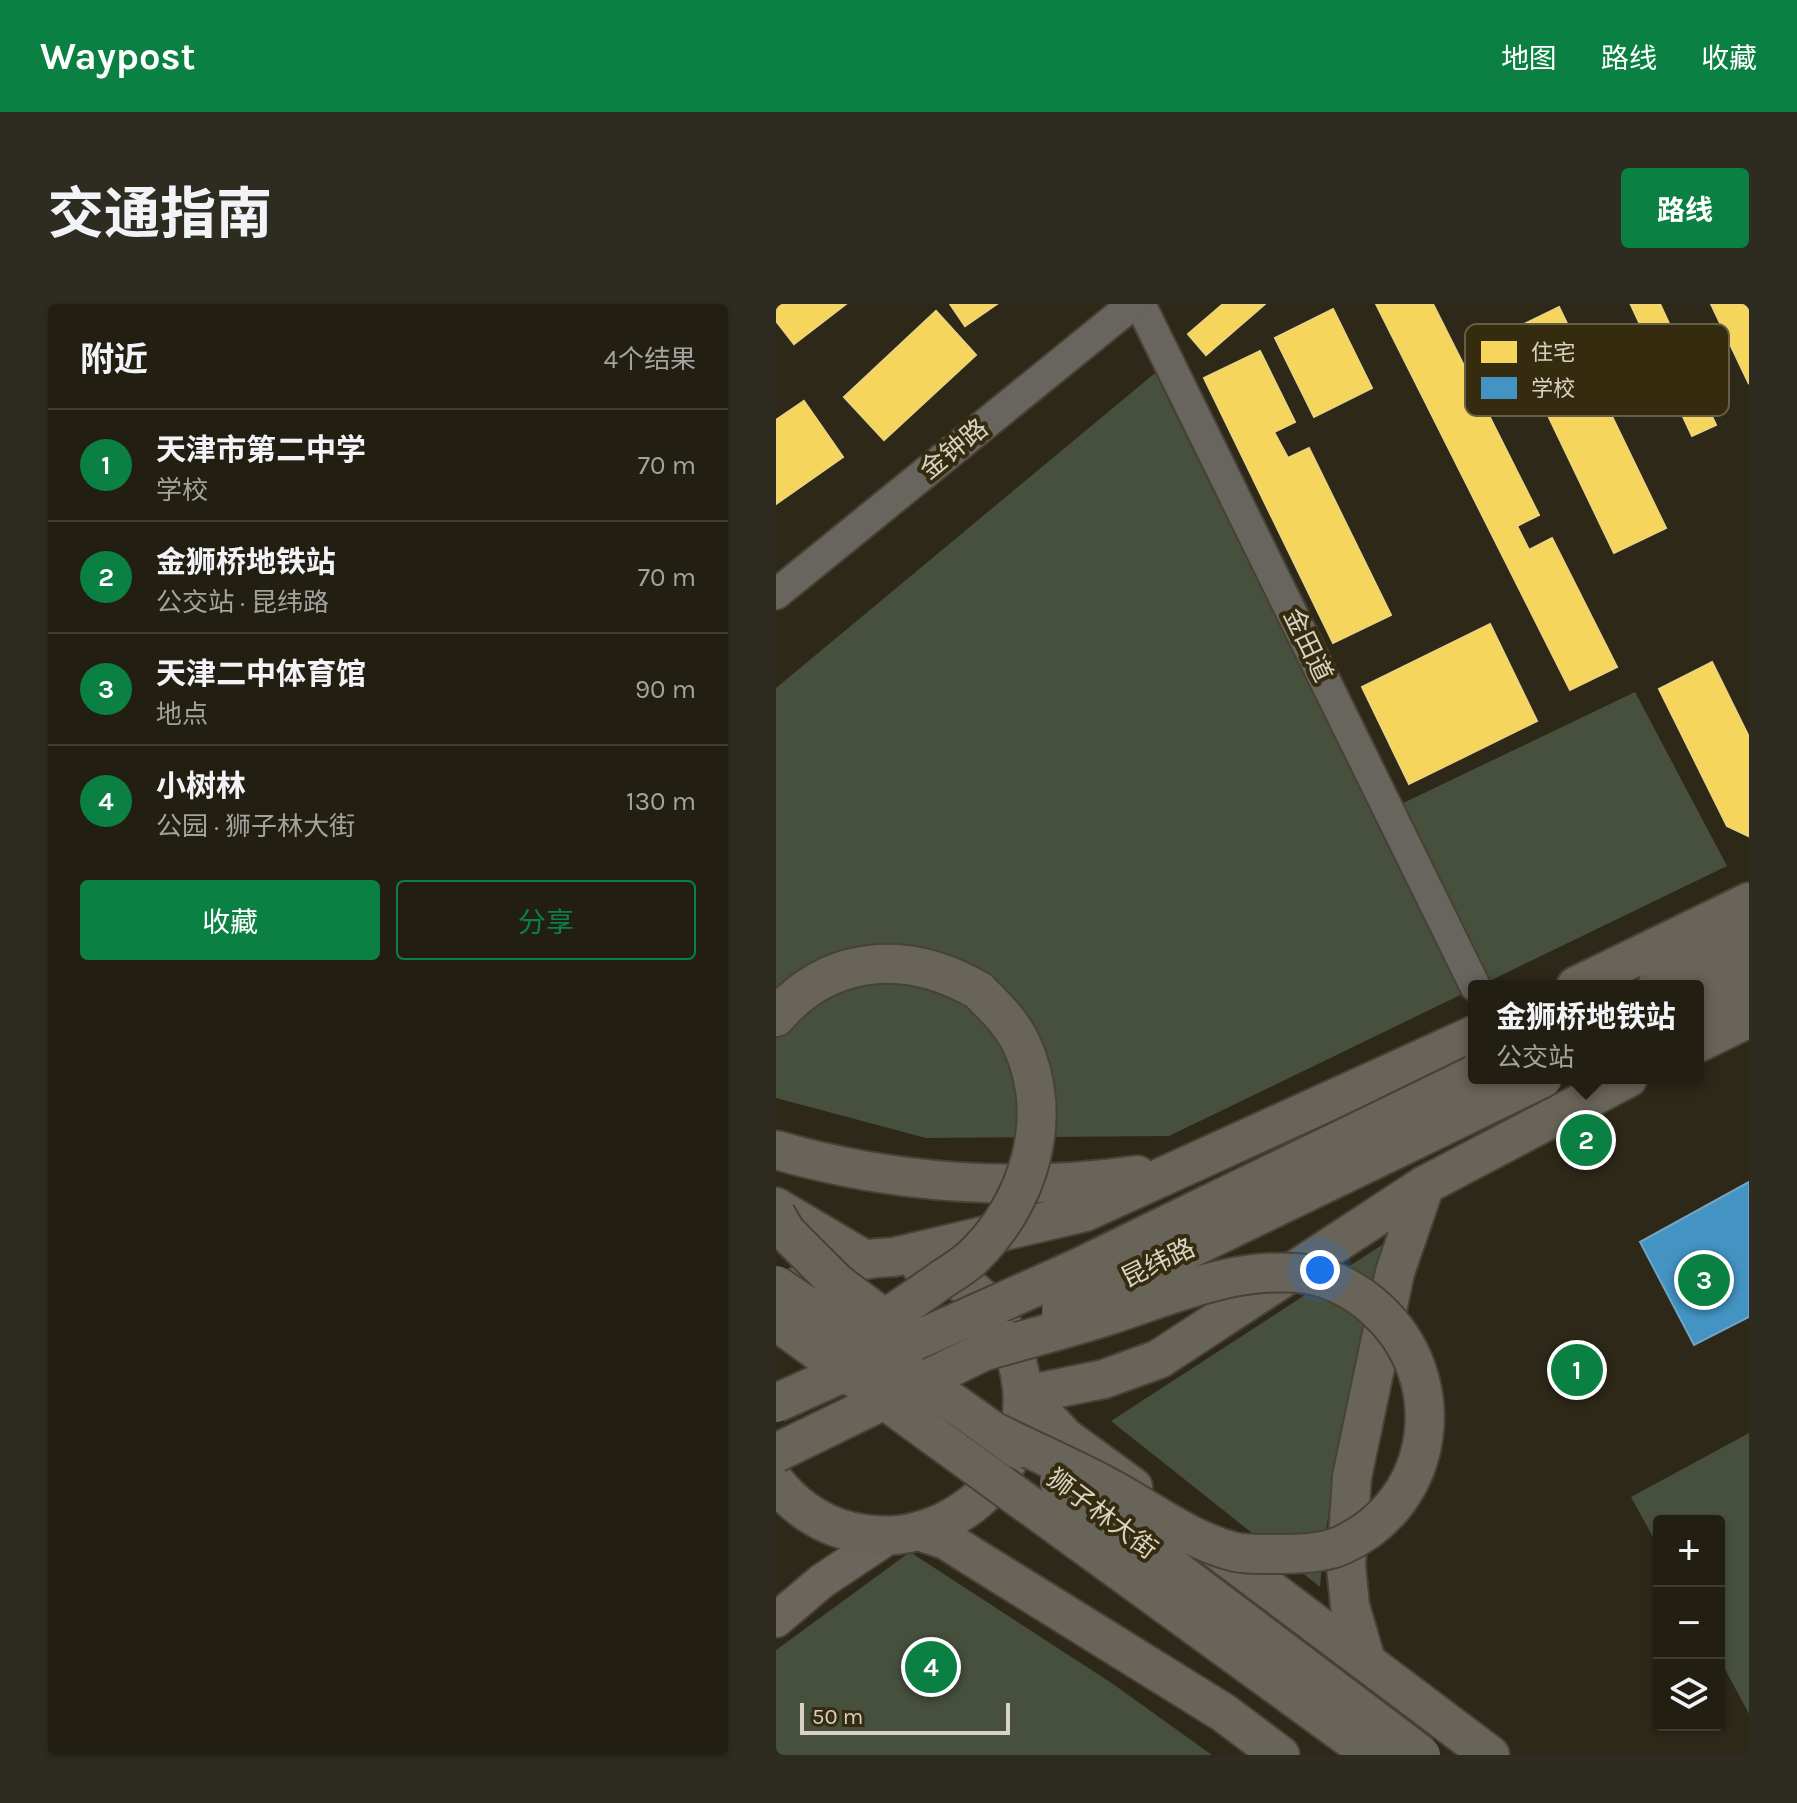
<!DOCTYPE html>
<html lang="zh">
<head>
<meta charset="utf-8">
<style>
  body { margin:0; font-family:Karla,"Noto Sans SC",sans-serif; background:#2e2b20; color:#f1f3f6 }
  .controls { position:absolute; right:24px; bottom:24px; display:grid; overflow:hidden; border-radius:8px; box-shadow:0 2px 6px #0004 }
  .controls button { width:72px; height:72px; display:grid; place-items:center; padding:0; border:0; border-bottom:2px solid #3f3c32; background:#221e12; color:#f1f3f6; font:40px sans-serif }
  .scale { position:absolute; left:24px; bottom:20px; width:210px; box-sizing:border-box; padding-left:8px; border:4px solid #d8d2c2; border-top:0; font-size:22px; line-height:28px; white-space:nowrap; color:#d8d2c2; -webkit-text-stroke:6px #352c10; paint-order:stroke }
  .you { position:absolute; left:544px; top:966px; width:28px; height:28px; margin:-20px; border:6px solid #fff; border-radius:50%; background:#1a73e8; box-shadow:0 0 0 12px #1a73e833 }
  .badge { display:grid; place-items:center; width:52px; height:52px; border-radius:50%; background:#0b8043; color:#fff; font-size:26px; font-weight:700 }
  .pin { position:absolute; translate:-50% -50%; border:4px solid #fff; box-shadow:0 2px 8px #0006 }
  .popup { position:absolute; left:692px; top:676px; width:236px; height:104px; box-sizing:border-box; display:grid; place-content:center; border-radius:8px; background:#221e12; filter:drop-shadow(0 2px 6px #0005); font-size:26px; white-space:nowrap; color:#a2a29f }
  .popup b { font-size:30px; color:#f1f3f6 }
  .popup::after { content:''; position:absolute; left:50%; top:100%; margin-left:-16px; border:16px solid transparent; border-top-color:#221e12 }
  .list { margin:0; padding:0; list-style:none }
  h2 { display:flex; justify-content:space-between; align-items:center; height:104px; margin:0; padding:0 32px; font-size:34px }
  h2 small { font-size:26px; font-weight:400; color:#a2a29f }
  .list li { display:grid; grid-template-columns:52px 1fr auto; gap:24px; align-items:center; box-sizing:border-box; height:112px; padding:0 32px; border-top:2px solid #3f3c32 }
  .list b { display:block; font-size:30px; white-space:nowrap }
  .list p { margin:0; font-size:26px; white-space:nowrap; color:#a2a29f }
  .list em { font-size:26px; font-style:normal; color:#a2a29f }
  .actions { display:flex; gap:16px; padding:24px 32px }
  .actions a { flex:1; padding:18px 0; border:2px solid #0b8043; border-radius:8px; text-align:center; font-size:28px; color:#0b8043 }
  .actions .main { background:#0b8043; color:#fff }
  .icon { flex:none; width:44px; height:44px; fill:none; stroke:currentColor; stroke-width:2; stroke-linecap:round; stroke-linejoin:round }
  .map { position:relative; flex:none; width:973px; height:1451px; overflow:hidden; border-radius:8px }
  header { display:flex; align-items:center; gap:48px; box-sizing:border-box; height:112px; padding:0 40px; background:#0b8043; color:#fff }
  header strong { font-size:38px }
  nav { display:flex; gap:44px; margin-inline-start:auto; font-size:28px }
  .intro { display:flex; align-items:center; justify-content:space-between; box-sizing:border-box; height:192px; padding:0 48px }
  h1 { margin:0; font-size:56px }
  .button { padding:20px 36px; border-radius:8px; background:#0b8043; color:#fff; font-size:28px; font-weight:700 }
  main { display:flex; gap:48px; padding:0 48px }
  aside { flex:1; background:#221e12; border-radius:8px; box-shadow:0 2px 6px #0004 }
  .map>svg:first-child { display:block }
  .green { fill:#474f3d }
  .homes { fill:#f6d55c; stroke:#edd47b; stroke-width:2 }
  .schools { fill:#4393c3; stroke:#70a6c3; stroke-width:2 }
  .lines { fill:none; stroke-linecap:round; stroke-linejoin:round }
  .tertiary-casing { stroke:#474235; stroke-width:34 }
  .secondary-casing { stroke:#474235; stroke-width:38 }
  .primary-casing { stroke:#474235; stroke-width:42 }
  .tertiary { stroke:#68645e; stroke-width:30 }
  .secondary { stroke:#6b655d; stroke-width:34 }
  .primary { stroke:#696459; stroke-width:38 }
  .primary-bridge-casing { stroke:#474235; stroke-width:42; stroke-linecap:butt }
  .primary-bridge { stroke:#696459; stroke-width:38 }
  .labels { text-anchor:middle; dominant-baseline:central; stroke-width:8; stroke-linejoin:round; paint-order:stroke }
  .street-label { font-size:26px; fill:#d8d2c2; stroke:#352c10 }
  .key { fill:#352c10; stroke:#665e45; stroke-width:2 }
  .key-label { font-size:22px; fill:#d8d2c2 }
</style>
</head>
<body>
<header>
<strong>Waypost</strong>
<nav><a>地图</a><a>路线</a><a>收藏</a></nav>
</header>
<div class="intro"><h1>交通指南</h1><a class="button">路线</a></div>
<main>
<aside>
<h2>附近<small>4个结果</small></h2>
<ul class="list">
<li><span class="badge">1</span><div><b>天津市第二中学</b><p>学校</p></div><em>70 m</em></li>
<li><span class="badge">2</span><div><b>金狮桥地铁站</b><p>公交站 · 昆纬路</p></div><em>70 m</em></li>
<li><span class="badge">3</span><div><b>天津二中体育馆</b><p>地点</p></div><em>90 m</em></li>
<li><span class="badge">4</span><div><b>小树林</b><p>公园 · 狮子林大街</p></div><em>130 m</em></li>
</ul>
<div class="actions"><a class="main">收藏</a><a>分享</a></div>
</aside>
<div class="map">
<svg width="973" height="1451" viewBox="0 0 973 1451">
  <rect width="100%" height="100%" fill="#2d2818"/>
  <!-- green -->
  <g class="green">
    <path d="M379,69L598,513L859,388L951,562L393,832L150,834L0,794V384Z"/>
    <path d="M609,939C582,1054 554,1166 544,1283L335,1117Z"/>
    <path d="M973,1129V1410L943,1354V1217H883V1244L855,1193Z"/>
    <path d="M134,1248L337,1380L436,1451H0V1346Z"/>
  </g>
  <!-- homes -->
  <g class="homes">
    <path d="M0,0H70L18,40L0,17Z"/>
    <path d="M174,0H221L189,22Z"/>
    <path d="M447,0H489L430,51L412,30Z"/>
    <path d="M600,0H657L763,211L741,222L753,246L776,234L841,363L794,386Z"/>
    <path d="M884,0L940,121L916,132L855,1Z"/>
    <path d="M935,0H973V80Z"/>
    <path d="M783,3L890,224L838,249L732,28Z"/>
    <path d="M557,5L596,84L538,113L499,34Z"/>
    <path d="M160,7L200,51L108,136L68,93Z"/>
    <path d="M484,47L519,118L498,128L512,154L533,144L615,311L557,339L428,74Z"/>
    <path d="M28,97L67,153L0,200V116Z"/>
    <path d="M714,320L761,417L633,480L586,383Z"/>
    <path d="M936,358L973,433L972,532L951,522L883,385Z"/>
  </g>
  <!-- schools -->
  <path class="schools" d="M973,878V1013L918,1041L864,938Z"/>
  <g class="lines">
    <!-- tertiary casing -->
    <g class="tertiary-casing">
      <g id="tertiary">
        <path d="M364,0L699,682"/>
        <path d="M0,290L357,0"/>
      </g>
    </g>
    <!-- secondary casing -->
    <g class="secondary-casing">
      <path id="secondary" d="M0,1316L46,1277L112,1233"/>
    </g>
    <!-- primary casing -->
    <g class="primary-casing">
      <g id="primary">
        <path d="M800,682L973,598"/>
        <path d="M881,682L973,637"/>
        <path d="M922,699L973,674"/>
        <path d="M0,713C55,649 133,646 203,687"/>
        <path d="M922,739L973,714"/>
        <path d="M0,846C117,880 241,888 361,871"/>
        <path d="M0,903L86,954"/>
        <path d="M0,1001C34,968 71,954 118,953L309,908L698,731"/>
        <path d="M249,1091L328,1075L383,1055L649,881L852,774"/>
        <path d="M249,1091L290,1134L357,1183"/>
        <path d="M0,1179C98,1299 294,1196 236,1042C219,996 189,975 144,961"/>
        <path d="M143,1227L170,1236L200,1255L448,1409L504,1451"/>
        <path d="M432,1239L714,1451"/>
        <path d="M590,1357L574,1302L570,1262L576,1173L619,968L649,881"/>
      </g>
    </g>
    <!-- tertiary -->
    <use href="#tertiary" class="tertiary"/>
    <!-- secondary -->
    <use href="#secondary" class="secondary"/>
    <!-- primary -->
    <use href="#primary" class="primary"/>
    <!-- primary-bridge casing -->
    <g class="primary-bridge-casing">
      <g id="primary-bridge">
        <path d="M0,911L10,928L79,997"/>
        <path d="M62,980L128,1029"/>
        <path d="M0,981C80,1036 164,1086 241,1145"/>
        <path d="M285,1007L767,774"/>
        <path d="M0,1017L597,1451"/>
        <path d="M59,1047C95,1024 130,1001 165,976C175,969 186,963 195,955C253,900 280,813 245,739C235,718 218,702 203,687"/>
        <path d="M209,1047C250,1035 291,1025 331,1012C396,991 461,961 531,970C556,974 582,988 600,1005C676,1073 662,1197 566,1241C549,1249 526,1250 507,1250C492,1250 474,1251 459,1248C411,1236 372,1204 330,1182C294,1163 257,1147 221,1129"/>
        <path d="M0,1099L302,964L698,771"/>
        <path d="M0,1149L231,1036"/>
        <path d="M283,1178L645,1451"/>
      </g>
    </g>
    <!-- primary-bridge -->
    <use href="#primary-bridge" class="primary-bridge"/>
  </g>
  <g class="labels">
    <!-- street labels -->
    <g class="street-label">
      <text transform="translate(178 145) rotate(-39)">金钟路</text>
      <text transform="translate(532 341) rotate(64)">金田道</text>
      <text transform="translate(382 959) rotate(-26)">昆纬路</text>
      <text transform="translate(326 1210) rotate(37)">狮子林大街</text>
    </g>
  </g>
  <!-- legend -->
  <rect x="689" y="20" width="264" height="92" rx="12" class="key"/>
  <rect x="705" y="37" width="36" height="22" fill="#f6d55c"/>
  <rect x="705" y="73" width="36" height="22" fill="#4393c3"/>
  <g class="key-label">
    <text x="755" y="56">住宅</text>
    <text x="755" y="92">学校</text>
  </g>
</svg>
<div class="controls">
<button>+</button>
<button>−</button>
<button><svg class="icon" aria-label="layers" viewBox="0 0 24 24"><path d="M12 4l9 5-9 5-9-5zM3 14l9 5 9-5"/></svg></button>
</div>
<div class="scale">50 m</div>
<div class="you"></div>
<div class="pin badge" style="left:801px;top:1066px">1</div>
<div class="pin badge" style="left:810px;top:836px">2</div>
<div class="popup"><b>金狮桥地铁站</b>公交站</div>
<div class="pin badge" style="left:928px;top:976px">3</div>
<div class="pin badge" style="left:155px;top:1363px">4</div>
</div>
</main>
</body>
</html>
